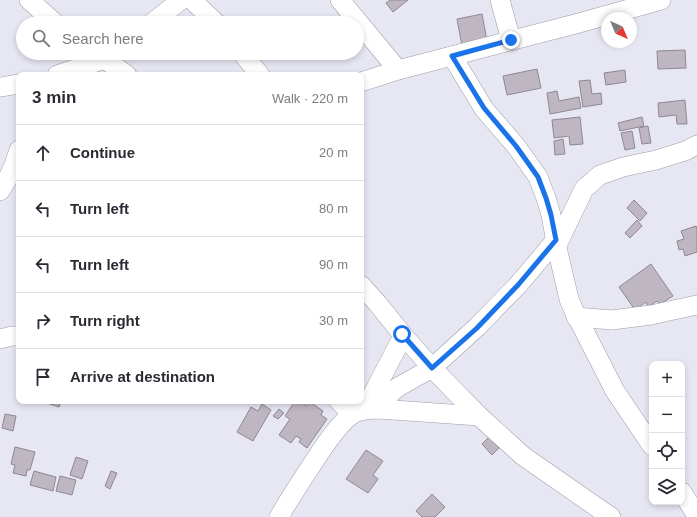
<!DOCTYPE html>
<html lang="en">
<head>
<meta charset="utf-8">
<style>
  body { margin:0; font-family:Helvetica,sans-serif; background:#f2f2f3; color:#2b2b33 }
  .controls { position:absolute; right:12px; bottom:12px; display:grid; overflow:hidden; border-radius:8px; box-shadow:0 2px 6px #0003 }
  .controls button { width:36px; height:36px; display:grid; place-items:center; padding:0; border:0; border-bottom:1px solid #e1e1e2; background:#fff; color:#2b2b33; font:20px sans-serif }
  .compass { position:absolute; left:601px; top:12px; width:36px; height:36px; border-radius:50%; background:#fff; box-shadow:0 2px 6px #0003; rotate:136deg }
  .stop { position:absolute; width:12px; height:12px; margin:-9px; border:3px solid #1a73e8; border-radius:50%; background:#fff }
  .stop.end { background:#1a73e8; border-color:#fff; box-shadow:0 1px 4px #0008 }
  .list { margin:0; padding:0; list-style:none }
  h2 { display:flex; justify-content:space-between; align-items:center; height:52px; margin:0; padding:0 16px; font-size:17px }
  h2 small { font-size:13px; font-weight:400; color:#7c7c81 }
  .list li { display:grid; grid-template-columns:26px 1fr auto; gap:12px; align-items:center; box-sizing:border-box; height:56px; padding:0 16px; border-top:1px solid #e1e1e2 }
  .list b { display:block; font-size:15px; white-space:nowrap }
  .list em { font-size:13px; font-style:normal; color:#7c7c81 }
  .icon { flex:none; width:22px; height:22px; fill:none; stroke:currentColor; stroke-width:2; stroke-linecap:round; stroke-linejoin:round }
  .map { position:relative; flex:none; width:697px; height:517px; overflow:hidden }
  .search { position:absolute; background:#fff; box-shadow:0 2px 6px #0003; left:16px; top:16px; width:348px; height:44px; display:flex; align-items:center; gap:10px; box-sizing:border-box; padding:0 14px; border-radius:22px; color:#7c7c81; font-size:15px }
  .panel { position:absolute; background:#fff; box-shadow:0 2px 6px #0003; left:16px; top:72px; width:348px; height:332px; border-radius:8px }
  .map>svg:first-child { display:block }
  .building { fill:#beb6c0; stroke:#8f8892 }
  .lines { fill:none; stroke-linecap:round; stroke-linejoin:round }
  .minor-casing { stroke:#9c9ca7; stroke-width:20 }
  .minor { stroke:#fff; stroke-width:19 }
  .route { stroke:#1a73e8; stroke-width:5 }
</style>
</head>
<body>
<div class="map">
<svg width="697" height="517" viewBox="0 0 697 517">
  <rect width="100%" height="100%" fill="#e6e7f3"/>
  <!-- building -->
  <g class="building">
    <path d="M390,0H408L393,12L386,3Z"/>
    <path d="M482,14L487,41L462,46L457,19Z"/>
    <path d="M685,50L686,68L658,69L657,51Z"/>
    <path d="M537,69L541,88L507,95L503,76Z"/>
    <path d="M625,70L626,82L606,85L604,73Z"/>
    <path d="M590,80L592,94L601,93L602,104L583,107L579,81Z"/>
    <path d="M557,91L559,101L579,97L581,108L550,114L547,93Z"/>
    <path d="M685,100L687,124H677L676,115L659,117L658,103Z"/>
    <path d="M580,117L583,144L570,145L569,136L554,138L552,120Z"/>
    <path d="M642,117L644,126L620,131L618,123Z"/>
    <path d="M648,126L651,143L642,144L639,128Z"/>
    <path d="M632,131L635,148L625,150L621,133Z"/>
    <path d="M563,139L565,154L555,155L554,141Z"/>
    <path d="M634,200L647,213L640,221L627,208Z"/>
    <path d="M637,220L642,226L630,238L625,233Z"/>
    <path d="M696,226L697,229V252L685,256L683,249L679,250L677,241L684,239L681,231Z"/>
    <path d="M651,264L673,296L660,304L657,301L648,307L646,302L635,310L619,287Z"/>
    <path d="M48,401H61L59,407L47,403Z"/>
    <path d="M295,401H300L307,406L310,402L323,411L321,415L327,419L307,448L299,442L301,439L296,436L291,443L279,435L290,419L285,416Z"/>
    <path d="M262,404L271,410L253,441L237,432L251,407L258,411Z"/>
    <path d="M279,409L284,413L278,419L273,416Z"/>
    <path d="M5,414L16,416L13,431L2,428Z"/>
    <path d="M489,437L499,448L492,455L482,444Z"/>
    <path d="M15,447L35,452L30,470H27L26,476L13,473L15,465L11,464Z"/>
    <path d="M366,450L383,461L373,475L378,479L368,493L346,479Z"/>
    <path d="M76,457L88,461L82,479L70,475Z"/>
    <path d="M34,471L56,477L53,491L30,485Z"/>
    <path d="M111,471L117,473L110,489L105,486Z"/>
    <path d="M60,476L76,480L72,495L56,491Z"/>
    <path d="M432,494L445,507L435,517H422L416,511Z"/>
  </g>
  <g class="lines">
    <!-- minor casing -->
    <g class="minor-casing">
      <g id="minor">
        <path d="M29,0L55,23"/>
        <path d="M192,0L216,23"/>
        <path d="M340,0L398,70"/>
        <path d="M500,0L511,40"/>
        <path d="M152,23L181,0"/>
        <path d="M96,53L127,75"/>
        <path d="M242,53L260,75"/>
        <path d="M452,56L484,109L516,146L538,177L546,198L551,215L557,248L569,299L574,311L615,391L652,446"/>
        <path d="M57,75L105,59L113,53"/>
        <path d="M361,82L398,70L579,23L661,0"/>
        <path d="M0,87L19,84"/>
        <path d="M0,191C9,178 15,165 19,150"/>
        <path d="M557,245L584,189L600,175L623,167L656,160L685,151L697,145"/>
        <path d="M361,285L378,304L402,334L432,368L479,416L523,456L611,517"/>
        <path d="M576,317L612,320L651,315L678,309L697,305"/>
        <path d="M0,339L12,336H19"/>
        <path d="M339,401L352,414"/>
        <path d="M365,409L403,336"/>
        <path d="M379,409L389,395L398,387L432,368L477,327L518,285L556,240"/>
        <path d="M682,492L697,516"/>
        <path d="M279,517C291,496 305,475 319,454C327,442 340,422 353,414C361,409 370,409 379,409L479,416"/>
      </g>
    </g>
    <!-- minor -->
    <use href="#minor" class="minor"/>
  </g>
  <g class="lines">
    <!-- route -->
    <path class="route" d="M402,334L432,368L477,328L518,285L556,240L551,215L546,198L538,177L516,146L484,108L452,56L511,40"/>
  </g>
</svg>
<div class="controls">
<button>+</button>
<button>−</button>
<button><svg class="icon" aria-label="locate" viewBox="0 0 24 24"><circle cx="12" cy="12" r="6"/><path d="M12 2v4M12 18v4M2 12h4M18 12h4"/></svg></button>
<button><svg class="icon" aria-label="layers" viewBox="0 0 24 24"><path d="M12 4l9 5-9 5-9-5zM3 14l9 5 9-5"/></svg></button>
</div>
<svg class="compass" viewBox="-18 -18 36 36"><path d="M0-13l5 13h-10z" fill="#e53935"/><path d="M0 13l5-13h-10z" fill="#7c7c81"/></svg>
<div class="stop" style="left:402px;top:334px"></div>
<div class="stop end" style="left:511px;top:40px"></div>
<div class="search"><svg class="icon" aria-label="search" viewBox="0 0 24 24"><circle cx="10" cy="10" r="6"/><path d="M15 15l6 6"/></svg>Search here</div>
<section class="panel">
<h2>3 min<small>Walk · 220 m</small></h2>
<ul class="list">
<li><svg class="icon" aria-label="ahead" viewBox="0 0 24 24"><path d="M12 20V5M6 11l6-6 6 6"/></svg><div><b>Continue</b></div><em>20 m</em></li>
<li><svg class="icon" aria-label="left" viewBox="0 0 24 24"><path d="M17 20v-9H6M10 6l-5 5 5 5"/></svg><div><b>Turn left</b></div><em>80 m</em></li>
<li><svg class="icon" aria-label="left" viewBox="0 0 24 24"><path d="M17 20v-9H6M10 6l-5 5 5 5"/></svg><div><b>Turn left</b></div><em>90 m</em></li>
<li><svg class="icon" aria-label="right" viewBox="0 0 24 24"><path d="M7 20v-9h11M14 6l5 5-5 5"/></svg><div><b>Turn right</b></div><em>30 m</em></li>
<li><svg class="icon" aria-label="arrive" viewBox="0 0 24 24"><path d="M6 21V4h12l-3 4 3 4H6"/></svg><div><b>Arrive at destination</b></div></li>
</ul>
</section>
</div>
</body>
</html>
